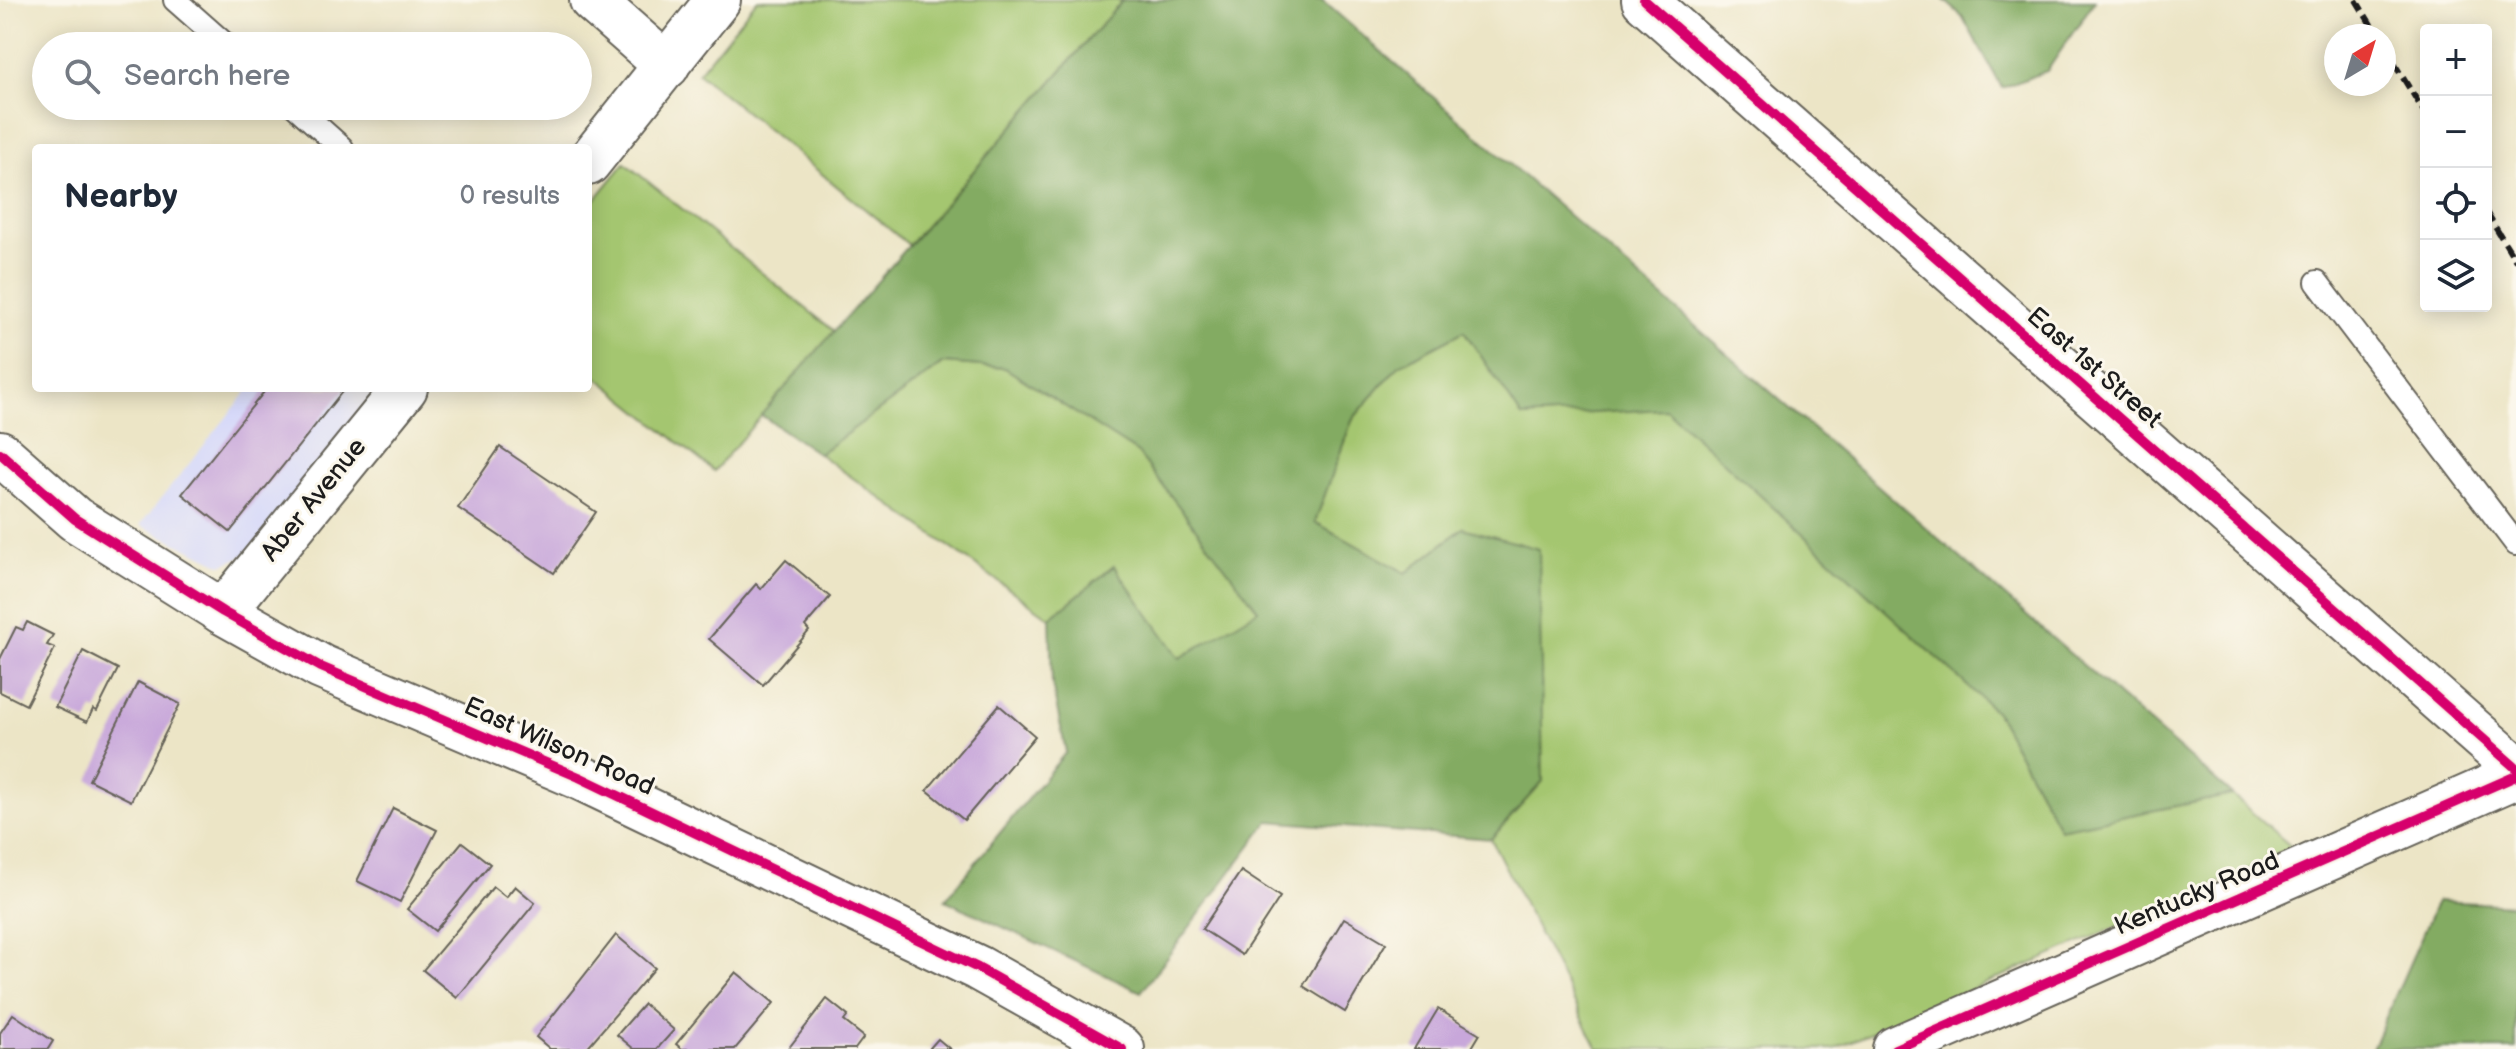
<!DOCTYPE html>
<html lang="en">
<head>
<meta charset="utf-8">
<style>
  body { margin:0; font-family:"Balsamiq Sans",sans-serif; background:#f6f6f7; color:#1f2937 }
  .controls { position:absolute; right:24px; top:24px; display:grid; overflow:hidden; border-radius:8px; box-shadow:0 4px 20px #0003 }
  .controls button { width:72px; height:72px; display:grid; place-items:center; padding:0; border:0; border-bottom:2px solid #e0e1e3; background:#fff; color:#1f2937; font:40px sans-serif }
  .compass { position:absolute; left:2324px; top:24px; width:72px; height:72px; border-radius:50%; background:#fff; box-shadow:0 4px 20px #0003; rotate:38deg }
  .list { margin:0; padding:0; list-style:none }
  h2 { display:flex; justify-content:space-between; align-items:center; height:104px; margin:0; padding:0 32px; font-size:34px }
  h2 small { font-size:26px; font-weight:400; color:#747a83 }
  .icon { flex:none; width:44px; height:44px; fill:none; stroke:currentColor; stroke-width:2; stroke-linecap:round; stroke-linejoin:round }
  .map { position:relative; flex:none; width:2516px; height:1049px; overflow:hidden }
  .search { position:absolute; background:#fff; box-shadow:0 4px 20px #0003; left:32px; top:32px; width:560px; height:88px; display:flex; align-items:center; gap:20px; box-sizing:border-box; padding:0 28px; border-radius:44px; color:#747a83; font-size:30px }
  .panel { position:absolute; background:#fff; box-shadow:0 4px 20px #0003; left:32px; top:144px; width:560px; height:248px; border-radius:8px }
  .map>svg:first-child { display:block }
  .built { fill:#d5d8f9 }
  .green { fill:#a4c66f; stroke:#607146; stroke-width:2 }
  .forest { fill:#83ab62; stroke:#50643f; stroke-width:2 }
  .building { fill:#c8a7da }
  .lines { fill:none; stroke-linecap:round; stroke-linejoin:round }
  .lane-casing { stroke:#656258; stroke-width:26 }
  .street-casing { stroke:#656258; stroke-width:48 }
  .secondary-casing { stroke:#656258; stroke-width:48 }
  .lane { stroke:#fff; stroke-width:22 }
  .street { stroke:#fff; stroke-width:44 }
  .secondary { stroke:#fff; stroke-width:44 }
  .rail { stroke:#1c1c1c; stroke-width:6; stroke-dasharray:12 6; stroke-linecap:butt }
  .cycleway-casing { stroke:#fbf7ec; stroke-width:15 }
  .cycleway { stroke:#d6006c; stroke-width:10 }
  .labels { text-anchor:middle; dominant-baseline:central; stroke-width:6; stroke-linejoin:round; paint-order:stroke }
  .street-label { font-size:26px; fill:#1c1c1c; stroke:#fbf7ec }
</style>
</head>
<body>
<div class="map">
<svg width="2516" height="1049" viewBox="0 0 2516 1049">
  <rect width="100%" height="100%" fill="#fbf7ec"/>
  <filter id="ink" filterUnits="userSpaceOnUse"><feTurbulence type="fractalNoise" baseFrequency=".0125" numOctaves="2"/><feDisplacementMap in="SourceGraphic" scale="16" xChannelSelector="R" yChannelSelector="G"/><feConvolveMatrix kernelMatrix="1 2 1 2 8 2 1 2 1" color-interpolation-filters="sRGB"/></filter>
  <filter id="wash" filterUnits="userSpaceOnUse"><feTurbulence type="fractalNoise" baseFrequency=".006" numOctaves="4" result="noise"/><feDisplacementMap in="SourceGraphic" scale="32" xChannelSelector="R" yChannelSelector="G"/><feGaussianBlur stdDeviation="1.8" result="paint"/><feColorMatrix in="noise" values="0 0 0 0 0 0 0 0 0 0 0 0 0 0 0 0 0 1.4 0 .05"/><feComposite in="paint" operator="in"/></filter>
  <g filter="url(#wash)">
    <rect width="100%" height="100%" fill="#ece5c6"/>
    <!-- built -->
    <path class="built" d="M250,388H383L248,554L222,565L140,525Z"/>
    <!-- green -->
    <g class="green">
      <path d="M757,0H1123L909,245L698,73Z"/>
      <path d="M625,163L834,331L714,471L588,370V208Z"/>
      <path d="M1464,331L1522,417L1666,408L1996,712L2060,829L2232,795L2295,850L1834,1049H1598L1491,839L1543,781L1463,528L1406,573L1315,522L1352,420L1399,365Z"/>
      <path d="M944,363L1005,368L1138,453L1259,610L1180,659L1114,566L1050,618L819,454Z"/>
    </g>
    <!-- forest -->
    <g class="forest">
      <path d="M1123,0H1322L2232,795L2060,829L1996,712L1666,409L1522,417L1464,331L1399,365L1352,420L1315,522L1406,573L1463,528L1539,549L1543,781L1491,839L1269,821L1141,992L945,900L1066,752L1052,684L1050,618L1114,566L1180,658L1258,610L1138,453L1005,368L943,363L819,454L761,415Z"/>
      <path d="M1944,0H2095L2047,71L2002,88L1962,16Z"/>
      <path d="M2437,901L2516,905V1049H2372Z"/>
    </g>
    <g id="blocks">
      <!-- building -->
      <g class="building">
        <path d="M267,388H345L230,532L182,494Z"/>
        <path d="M500,447L596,512L554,573L458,508Z"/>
        <path d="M786,560L830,597L805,626L809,631L763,685L709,639L756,584L761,589Z"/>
        <path d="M27,622L53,635L47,645L55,648L26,705L0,692V659L16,627L23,630Z"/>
        <path d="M83,651L118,669L97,711L93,709L87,722L55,707Z"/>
        <path d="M138,682L180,704L131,801L89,780Z"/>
        <path d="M999,705L1035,736L964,820L927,790Z"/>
        <path d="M393,808L437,830L400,902L357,881Z"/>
        <path d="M462,842L490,864L435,931L407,909Z"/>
        <path d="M1241,871L1280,897L1242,955L1202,929Z"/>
        <path d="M515,886L535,903L457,998L423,970L493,887L506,897Z"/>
        <path d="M1344,918L1386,943L1345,1012L1303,986Z"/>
        <path d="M616,935L655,968L586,1049H550L536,1037Z"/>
        <path d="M736,972L774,1003L735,1049H682L676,1044Z"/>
        <path d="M827,999L848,1016L844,1021L864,1037L855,1049H788Z"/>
        <path d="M644,1004L674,1030L657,1049H634L617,1035Z"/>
        <path d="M1438,1009L1480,1034L1471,1049H1414Z"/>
        <path d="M13,1014L53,1041L48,1049H0V1033Z"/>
        <path d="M938,1039L950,1049H929Z"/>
      </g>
    </g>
  </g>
  <g filter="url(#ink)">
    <use href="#blocks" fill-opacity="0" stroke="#656258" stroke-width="2"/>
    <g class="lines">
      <!-- lane casing -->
      <g class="lane-casing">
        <g id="lane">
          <path d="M175,0L227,46"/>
          <path d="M295,106L342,148"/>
          <path d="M2317,282L2516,544"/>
        </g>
      </g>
      <!-- street casing -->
      <g class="street-casing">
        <g id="street">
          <path d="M592,0L667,66"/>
          <path d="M1644,0L2516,768"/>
          <path d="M588,163L718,0"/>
          <path d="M0,453L75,519L223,612L321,667L579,777L978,968L1122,1049"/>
          <path d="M223,612L405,388"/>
        </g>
      </g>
      <!-- secondary casing -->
      <g class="secondary-casing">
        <path id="secondary" d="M1895,1049L2516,776"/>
      </g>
      <!-- lane -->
      <use href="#lane" class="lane"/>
      <!-- street -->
      <use href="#street" class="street"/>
      <!-- secondary -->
      <use href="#secondary" class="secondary"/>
      <!-- rail -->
      <g class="rail">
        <path d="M2356,0L2378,36"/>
        <path d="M2384,47L2426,115"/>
        <path d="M2486,212L2516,261"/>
      </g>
      <!-- cycleway casing -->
      <g class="cycleway-casing">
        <g id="cycleway">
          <path d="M1644,0L2516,768"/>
          <path d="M0,453L75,519L223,612L321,667L579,777L978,968L1122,1049"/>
          <path d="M1895,1049L2516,776"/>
        </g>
      </g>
      <!-- cycleway -->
      <use href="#cycleway" class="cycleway"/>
    </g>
  </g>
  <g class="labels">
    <!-- street labels -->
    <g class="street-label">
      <text transform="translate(2094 368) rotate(41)">East 1st Street</text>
      <text transform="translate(314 500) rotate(-51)">Aber Avenue</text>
      <text transform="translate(559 747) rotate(24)">East Wilson Road</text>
      <text transform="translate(2197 894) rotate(-23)">Kentucky Road</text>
    </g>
  </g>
</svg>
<div class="controls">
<button>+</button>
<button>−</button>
<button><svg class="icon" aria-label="locate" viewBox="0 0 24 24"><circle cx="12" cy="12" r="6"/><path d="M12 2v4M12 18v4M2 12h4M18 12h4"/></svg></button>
<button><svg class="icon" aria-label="layers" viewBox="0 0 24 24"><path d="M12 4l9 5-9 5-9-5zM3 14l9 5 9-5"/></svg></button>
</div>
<svg class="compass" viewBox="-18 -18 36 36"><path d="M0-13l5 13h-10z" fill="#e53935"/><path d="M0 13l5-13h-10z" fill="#747a83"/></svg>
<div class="search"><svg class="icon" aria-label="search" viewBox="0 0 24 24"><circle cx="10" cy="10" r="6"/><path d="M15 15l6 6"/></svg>Search here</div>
<section class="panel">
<h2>Nearby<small>0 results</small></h2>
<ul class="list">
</ul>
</section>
</div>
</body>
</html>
